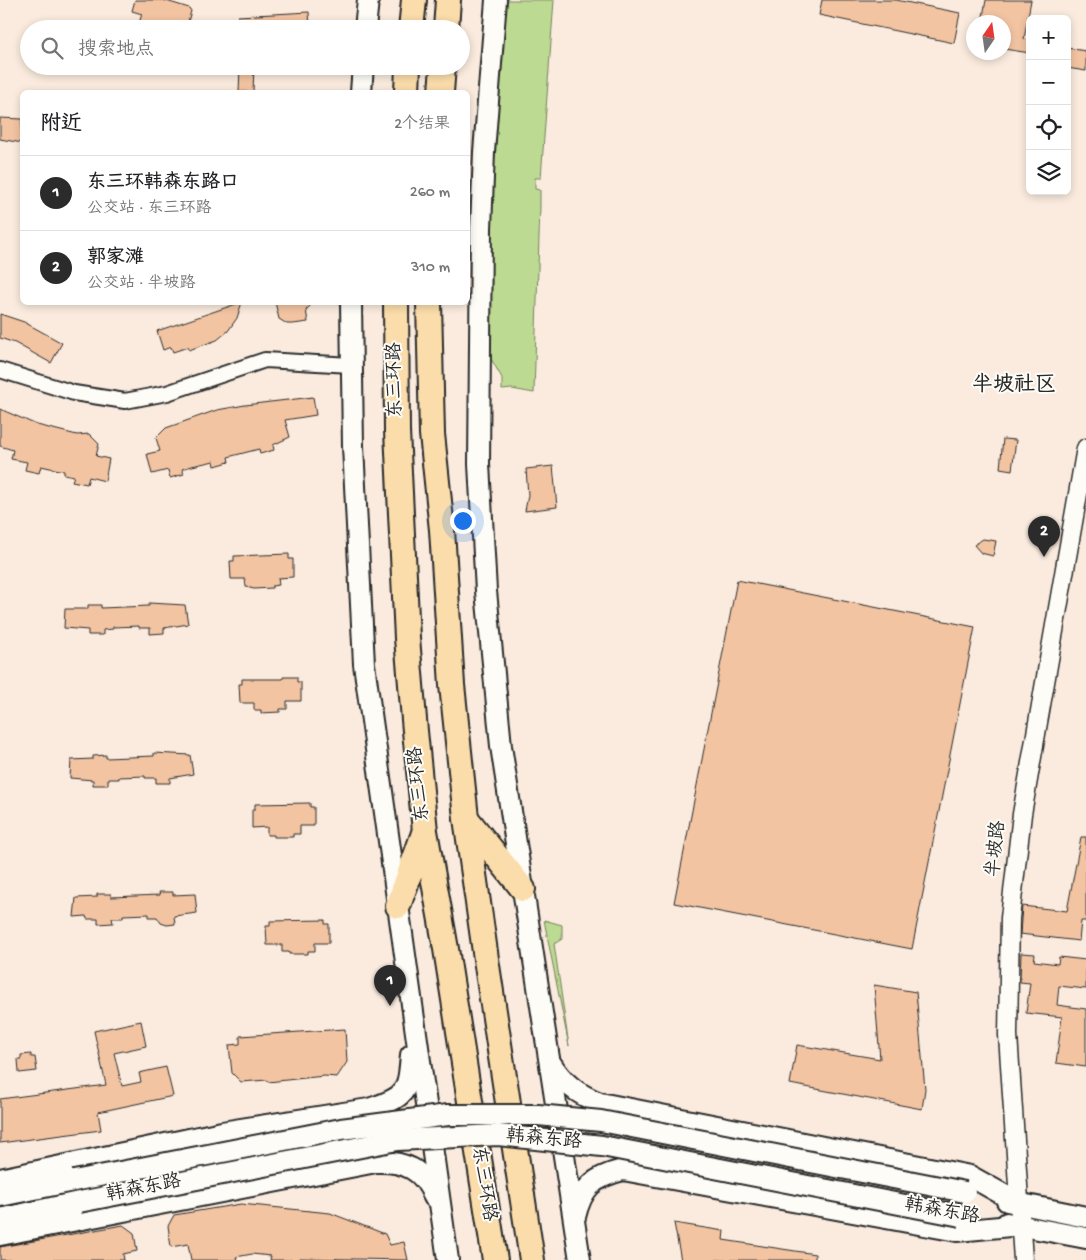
<!DOCTYPE html>
<html lang="zh">
<head>
<meta charset="utf-8">
<style>
  body { margin:0; font-family:"Gochi Hand","LXGW WenKai TC",sans-serif; background:#f6f6f6; color:#202124 }
  .controls { position:absolute; right:15px; top:15px; display:grid; overflow:hidden; border-radius:8px; box-shadow:0 2px 8px #0003 }
  .controls button { width:45px; height:45px; display:grid; place-items:center; padding:0; border:0; border-bottom:1px solid #e0e0e0; background:#fff; color:#202124; font:25px sans-serif }
  .compass { position:absolute; left:966px; top:15px; width:45px; height:45px; border-radius:50%; background:#fff; box-shadow:0 2px 8px #0003; rotate:13deg }
  .you { position:absolute; left:462px; top:520px; width:18px; height:18px; margin:-12px; border:4px solid #fff; border-radius:50%; background:#1a73e8; box-shadow:0 0 0 8px #1a73e833 }
  .badge { display:grid; place-items:center; width:32px; height:32px; border-radius:50%; background:#2b2b2b; color:#fff; font-size:16px; font-weight:700 }
  .pin { position:absolute; translate:-50% -41px; filter:drop-shadow(0 1px 2px #0008) }
  .pin::after { content:''; position:absolute; top:26px; width:18px; height:15px; background:inherit; clip-path:polygon(0 0,100% 0,50% 100%) }
  .list { margin:0; padding:0; list-style:none }
  h2 { display:flex; justify-content:space-between; align-items:center; height:65px; margin:0; padding:0 20px; font-size:21px }
  h2 small { font-size:16px; font-weight:400; color:#757577 }
  .list li { display:grid; grid-template-columns:32px 1fr auto; gap:15px; align-items:center; box-sizing:border-box; height:75px; padding:0 20px; border-top:1px solid #e0e0e0 }
  .list b { display:block; font-size:19px; white-space:nowrap }
  .list p { margin:0; font-size:16px; white-space:nowrap; color:#757577 }
  .list em { font-size:16px; font-style:normal; color:#757577 }
  .icon { flex:none; width:28px; height:28px; fill:none; stroke:currentColor; stroke-width:2; stroke-linecap:round; stroke-linejoin:round }
  .map { position:relative; flex:none; width:1086px; height:1260px; overflow:hidden }
  .search { position:absolute; background:#fff; box-shadow:0 2px 8px #0003; left:20px; top:20px; width:450px; height:55px; display:flex; align-items:center; gap:12px; box-sizing:border-box; padding:0 18px; border-radius:28px; color:#757577; font-size:19px }
  .panel { position:absolute; background:#fff; box-shadow:0 2px 8px #0003; left:20px; top:90px; width:450px; height:215px; border-radius:8px }
  .map>svg:first-child { display:block }
  .green { fill:#bdda92; stroke:#74825e }
  .building { fill:#f3c4a2; stroke:#2b2b2b }
  .lines { fill:none; stroke-linecap:round; stroke-linejoin:round }
  .minor-casing { stroke:#2b2b2b; stroke-width:18 }
  .tertiary-casing { stroke:#2b2b2b; stroke-width:21 }
  .secondary-casing { stroke:#2b2b2b; stroke-width:24 }
  .trunk-casing { stroke:#2b2b2b; stroke-width:28 }
  .minor { stroke:#fdfcf7; stroke-width:14 }
  .tertiary { stroke:#fdfcf7; stroke-width:18 }
  .secondary { stroke:#fdfcf7; stroke-width:20 }
  .trunk { stroke:#fbddab; stroke-width:24 }
  .secondary-bridge-casing { stroke:#2b2b2b; stroke-width:24; stroke-linecap:butt }
  .secondary-bridge { stroke:#fdfcf7; stroke-width:20 }
  .labels { text-anchor:middle; dominant-baseline:central; stroke-width:4; stroke-linejoin:round; paint-order:stroke }
  .street-label { font-size:19px; fill:#2b2b2b; stroke:#fdfcf7 }
  .quarter-label { font-size:21px; font-weight:bold; fill:#2b2b2b; stroke:#fdfcf7 }
</style>
</head>
<body>
<div class="map">
<svg width="1086" height="1260" viewBox="0 0 1086 1260">
  <rect width="100%" height="100%" fill="#faebde"/>
  <filter id="ink" filterUnits="userSpaceOnUse"><feTurbulence type="fractalNoise" baseFrequency=".02" numOctaves="2"/><feDisplacementMap in="SourceGraphic" scale="10" xChannelSelector="R" yChannelSelector="G"/><feConvolveMatrix kernelMatrix="1 2 1 2 8 2 1 2 1" color-interpolation-filters="sRGB"/></filter>
  <g filter="url(#ink)">
    <!-- green -->
    <g class="green">
      <path d="M507,0H554L541,178H535V189L540,190V206L534,393L512,389L502,390V378L490,357C491,237 492,119 507,0Z"/>
      <path d="M544,920L562,925V939L554,944L569,1046Z"/>
    </g>
    <!-- building -->
    <g class="building">
      <path d="M135,0H163L189,8L191,11L186,29L175,25L174,29H137L142,14L132,11Z"/>
      <path d="M822,0H896L960,13L954,43L819,15Z"/>
      <path d="M986,0H1031L1024,39L1030,40V53L1004,49V22H982Z"/>
      <path d="M309,12L310,29H239L238,16Z"/>
      <path d="M1067,48L1086,51V71L1067,68Z"/>
      <path d="M240,66H254L253,92H239Z"/>
      <path d="M0,118L22,119V143L0,139Z"/>
      <path d="M242,302L237,318L228,331L217,340L189,350L188,347L173,352L171,347L163,350L157,331Z"/>
      <path d="M275,302H314L306,310L308,322L293,324H287L279,319Z"/>
      <path d="M0,314L24,322L62,343L51,363L15,343L0,338Z"/>
      <path d="M313,397L316,415L285,420L290,437L273,445L274,450L260,454L259,449L228,457L229,462L215,466L214,461L192,466L182,469L184,474L170,478L168,470L152,474L147,454L160,451L156,438L166,428L217,410L245,405Z"/>
      <path d="M0,409L37,425L77,435L89,434L99,444L96,456L109,459L105,481L89,477L87,484L72,481L74,476L64,474V471L41,466L39,473L25,470L27,462L11,459L13,450L0,446Z"/>
      <path d="M1003,439L1016,440L1012,470L1000,468Z"/>
      <path d="M553,466L557,507L525,511L528,495L526,469Z"/>
      <path d="M983,539L996,541L993,556L981,553L974,545Z"/>
      <path d="M289,554V559H293V577L278,578L279,585L272,586V588L254,589L246,587L245,579H231L230,561H234V556Z"/>
      <path d="M737,580L975,627L912,949L674,903Z"/>
      <path d="M149,603L185,605L188,624L164,628V633L150,634V628H139V626L113,627V629L103,630V635H88V630L64,628L65,609H88V605H101V608L149,606Z"/>
      <path d="M283,677H297V682H301V701H287V709H280V712L261,713V710H254V703H240L239,684H242V679H283Z"/>
      <path d="M154,753L190,755L193,774L170,778V783H156V778H145V776L119,777V779H108V785H93V780L70,778L71,760L93,759V756L106,755V758L154,756Z"/>
      <path d="M310,803V807H314V826H300V834H293V837H274V835H267V827L252,828V809H255V804Z"/>
      <path d="M1081,837H1086V921H1081L1079,941L1020,934L1022,906L1067,911Z"/>
      <path d="M159,892H173V895L195,894L197,913L174,916L175,924L167,925L161,923L157,917H149V914L123,915V918H112L113,923L98,924V919H87L86,916L74,917L76,898L97,897V894H111V897L160,895Z"/>
      <path d="M325,920V924H329V943H315V951H308V954H289V952H282V945H267L266,926H270V921Z"/>
      <path d="M1021,953L1035,954L1034,961L1058,964L1059,957L1086,960V989L1059,986L1057,1005L1086,1009V1067L1056,1063L1062,1017L1026,1013L1030,983L1020,982Z"/>
      <path d="M874,985L916,992L925,1089L922,1109L790,1084L797,1045L880,1059Z"/>
      <path d="M141,1021L146,1046L114,1053L122,1086L141,1082L139,1073L166,1067L173,1096L98,1112L101,1130L0,1143V1099L106,1085L94,1031Z"/>
      <path d="M345,1029L347,1062L337,1077L324,1076L268,1082L267,1080L241,1082L232,1073L229,1045L240,1044V1036Z"/>
      <path d="M31,1054V1057H35L37,1071L19,1073L18,1059H21V1055Z"/>
      <path d="M241,1204L330,1213L385,1234L390,1245L404,1242L408,1260L299,1258V1260H270L271,1256L252,1254L236,1257L237,1260H191L188,1244L171,1247L168,1226L174,1215Z"/>
      <path d="M674,1223L724,1231L723,1240L815,1254V1260H681Z"/>
      <path d="M123,1225L134,1233L137,1251L123,1254L124,1260H0V1247Z"/>
    </g>
    <g class="lines">
      <!-- minor casing -->
      <g class="minor-casing">
        <path id="minor" d="M0,370L74,393L125,401L167,393L265,360L351,365"/>
      </g>
      <!-- tertiary casing -->
      <g class="tertiary-casing">
        <path id="tertiary" d="M1023,1260L1008,1035L1010,918L1022,814L1086,448"/>
      </g>
      <!-- secondary casing -->
      <g class="secondary-casing">
        <g id="secondary">
          <path d="M496,0L484,152L481,228L479,464L486,591L501,746L580,1260"/>
          <path d="M365,29L368,0"/>
          <path d="M361,92L363,66"/>
          <path d="M351,302L353,446L364,664L448,1260"/>
          <path d="M550,1062C563,1083 577,1094 600,1103L970,1176L1020,1204"/>
          <path d="M0,1179L222,1132L369,1109C406,1097 408,1093 411,1055"/>
          <path d="M0,1196L74,1181"/>
          <path d="M1007,1201L1086,1217"/>
          <path d="M575,1217C582,1187 594,1177 623,1170L957,1231L1021,1225"/>
          <path d="M0,1219L79,1202"/>
          <path d="M1007,1223L1086,1238"/>
          <path d="M0,1235L376,1162C404,1161 424,1169 434,1197"/>
        </g>
      </g>
      <!-- trunk casing -->
      <g class="trunk-casing">
        <g id="trunk">
          <path d="M411,29L414,0"/>
          <path d="M446,29L448,0"/>
          <path d="M407,92L408,66"/>
          <path d="M441,92L443,66"/>
          <path d="M396,302L397,431L407,638L415,731L425,831L446,949L495,1260"/>
          <path d="M429,302L432,434L442,530L452,685L466,818L486,959L532,1260"/>
          <path d="M466,818L523,889"/>
          <path d="M398,906L424,833"/>
        </g>
      </g>
      <!-- minor -->
      <use href="#minor" class="minor"/>
      <!-- tertiary -->
      <use href="#tertiary" class="tertiary"/>
      <!-- secondary -->
      <use href="#secondary" class="secondary"/>
      <!-- trunk -->
      <use href="#trunk" class="trunk"/>
      <!-- secondary-bridge casing -->
      <g class="secondary-bridge-casing">
        <g id="secondary-bridge">
          <path d="M74,1181L341,1129L448,1115H538L601,1121L965,1192"/>
          <path d="M79,1202L397,1140L498,1135L602,1146L961,1216"/>
        </g>
      </g>
      <!-- secondary-bridge -->
      <use href="#secondary-bridge" class="secondary-bridge"/>
    </g>
  </g>
  <g class="labels">
    <!-- street labels -->
    <g class="street-label">
      <text transform="translate(396 380) rotate(-91)">东三环路</text>
      <text transform="translate(420 784) rotate(-96)">东三环路</text>
      <text transform="translate(997 849) rotate(-84)">半坡路</text>
      <text transform="translate(544 1140) rotate(5)">韩森东路</text>
      <text transform="translate(483 1184) rotate(81)">东三环路</text>
      <text transform="translate(144 1189) rotate(-11)">韩森东路</text>
      <text transform="translate(942 1212) rotate(10)">韩森东路</text>
    </g>
    <!-- quarter labels -->
    <g class="quarter-label">
      <text x="1014" y="386">半坡社区</text>
    </g>
  </g>
</svg>
<div class="controls">
<button>+</button>
<button>−</button>
<button><svg class="icon" aria-label="locate" viewBox="0 0 24 24"><circle cx="12" cy="12" r="6"/><path d="M12 2v4M12 18v4M2 12h4M18 12h4"/></svg></button>
<button><svg class="icon" aria-label="layers" viewBox="0 0 24 24"><path d="M12 4l9 5-9 5-9-5zM3 14l9 5 9-5"/></svg></button>
</div>
<svg class="compass" viewBox="-18 -18 36 36"><path d="M0-13l5 13h-10z" fill="#e53935"/><path d="M0 13l5-13h-10z" fill="#757577"/></svg>
<div class="you"></div>
<div class="pin badge" style="left:390px;top:1006px">1</div>
<div class="pin badge" style="left:1044px;top:557px">2</div>
<div class="search"><svg class="icon" aria-label="search" viewBox="0 0 24 24"><circle cx="10" cy="10" r="6"/><path d="M15 15l6 6"/></svg>搜索地点</div>
<section class="panel">
<h2>附近<small>2个结果</small></h2>
<ul class="list">
<li><span class="badge">1</span><div><b>东三环韩森东路口</b><p>公交站 · 东三环路</p></div><em>260 m</em></li>
<li><span class="badge">2</span><div><b>郭家滩</b><p>公交站 · 半坡路</p></div><em>310 m</em></li>
</ul>
</section>
</div>
</body>
</html>
